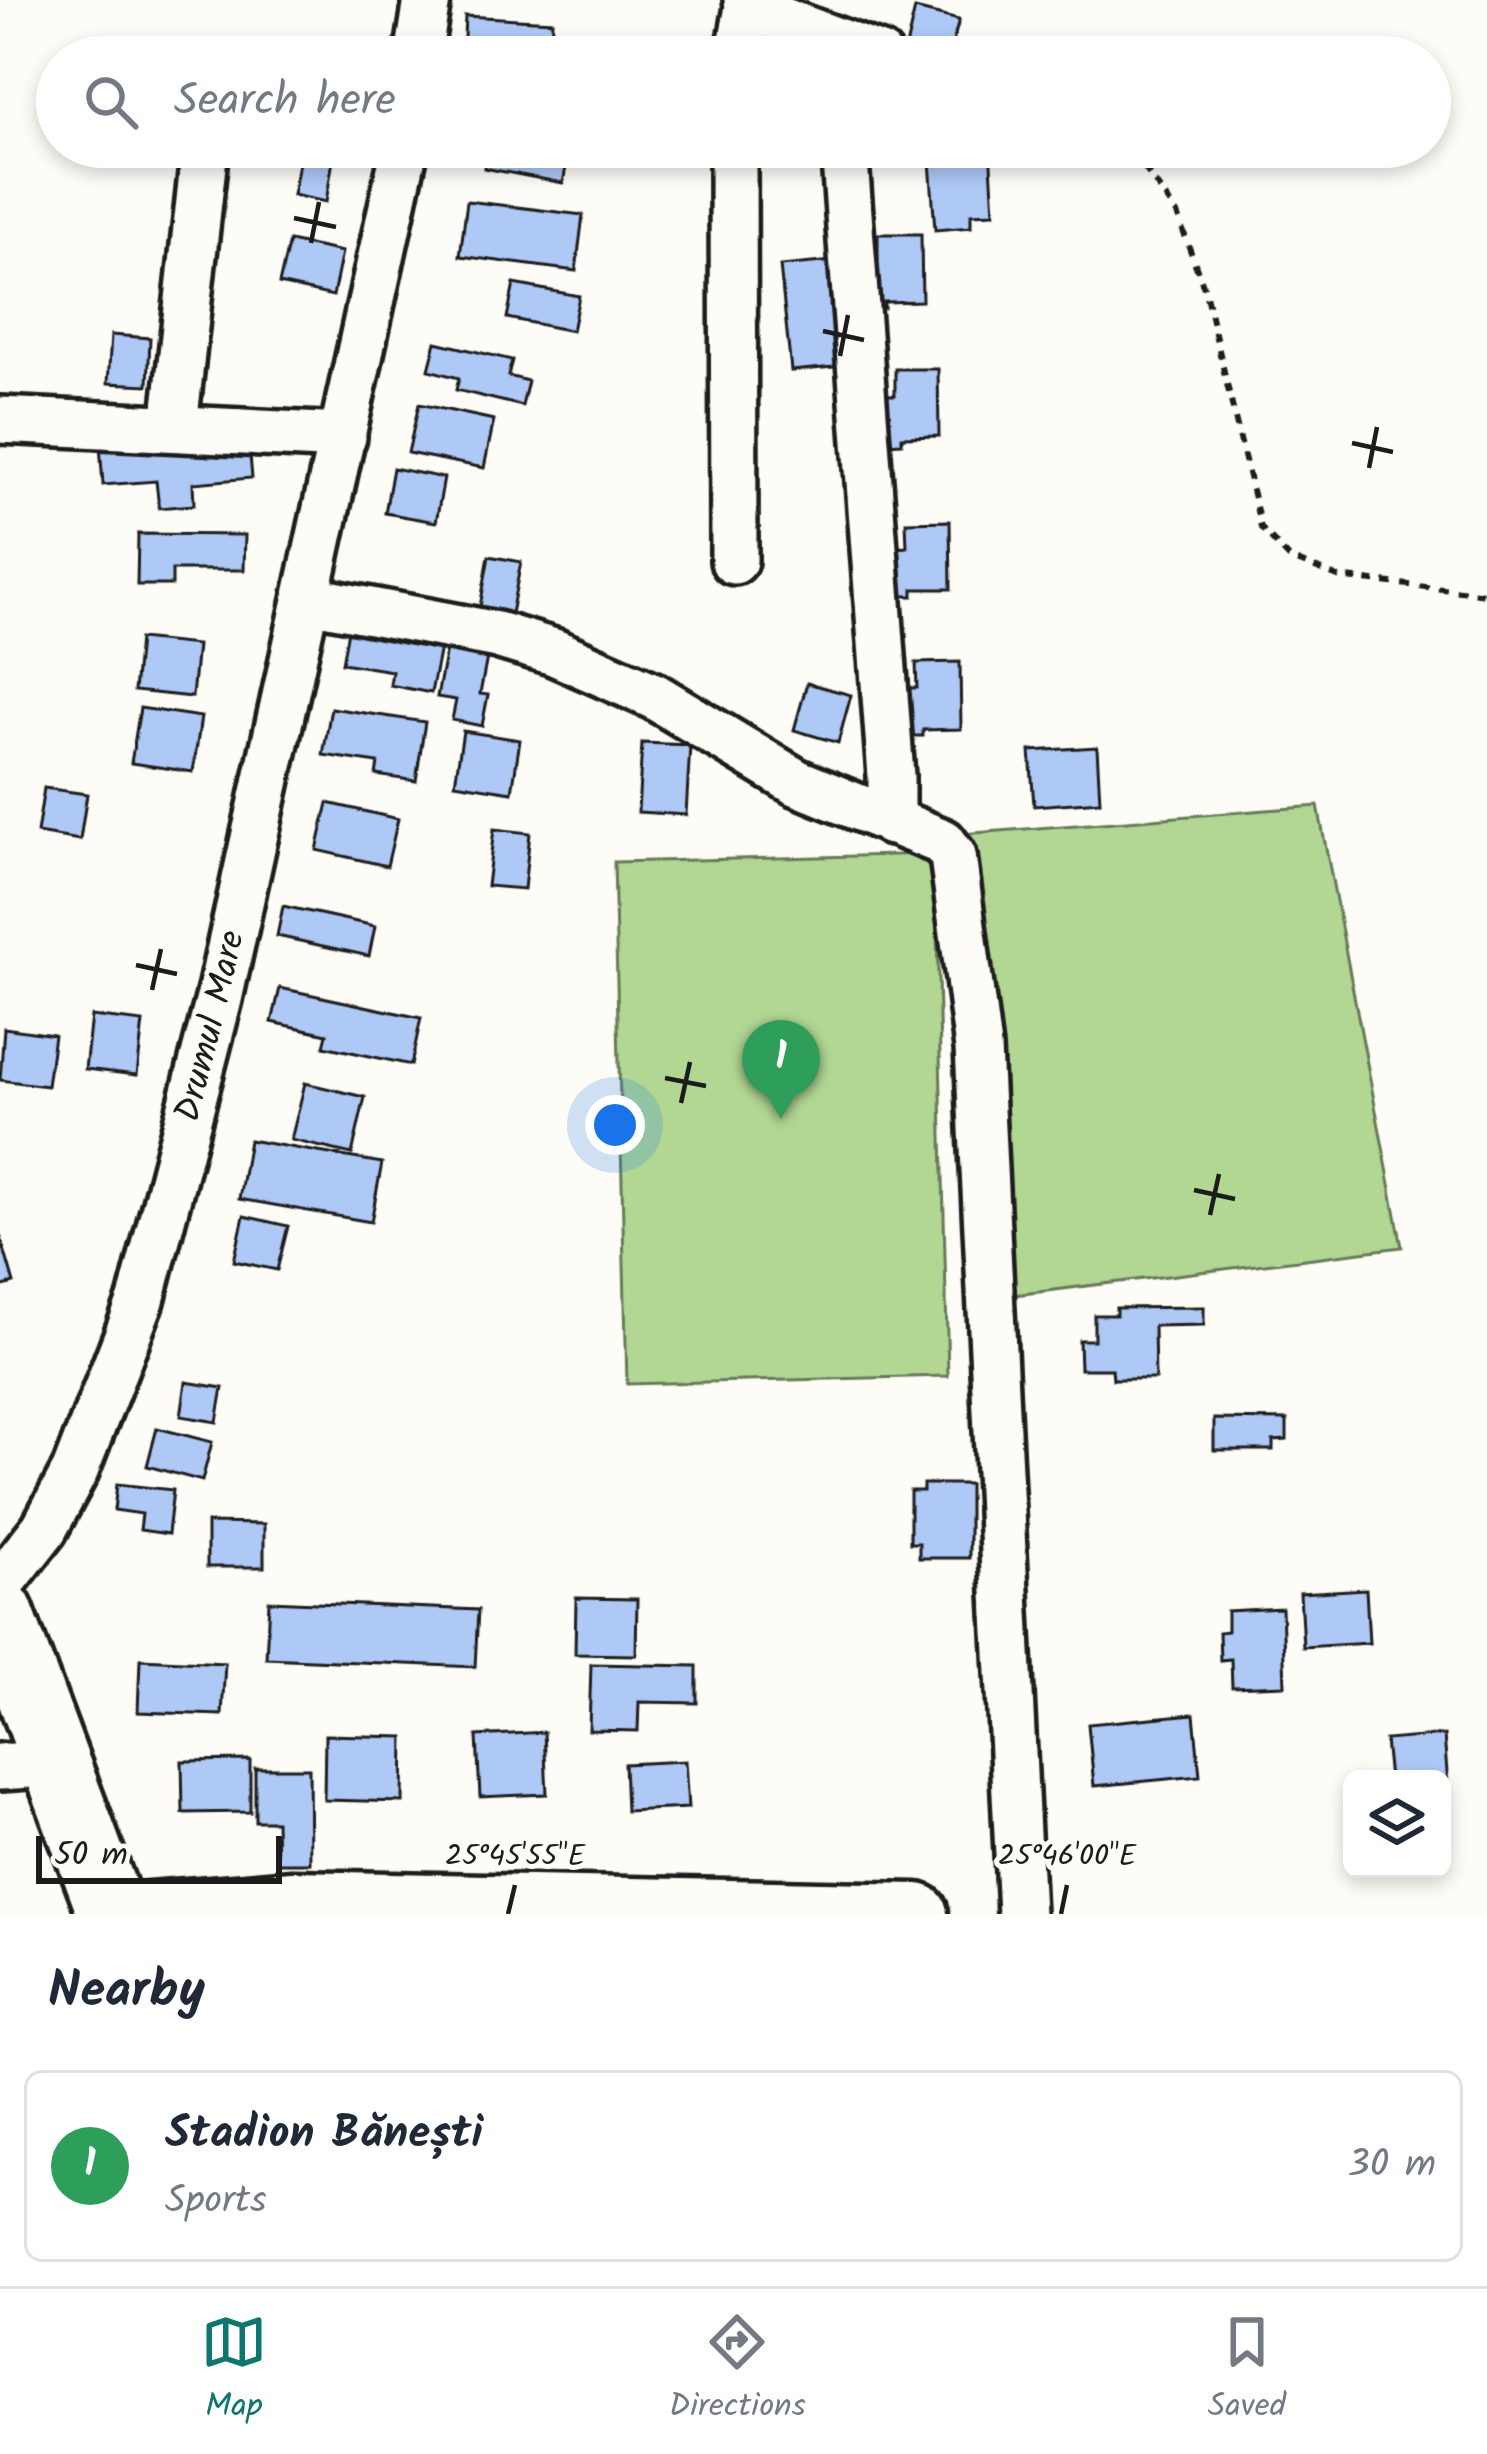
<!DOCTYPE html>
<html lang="en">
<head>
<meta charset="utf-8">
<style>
  body { margin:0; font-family:Kalam,sans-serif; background:#f2f2f3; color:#1f2937 }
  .controls { position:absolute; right:36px; bottom:36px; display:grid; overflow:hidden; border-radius:18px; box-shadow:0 6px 18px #0003 }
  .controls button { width:108px; height:108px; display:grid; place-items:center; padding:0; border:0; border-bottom:3px solid #e0e1e3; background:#fff; color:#1f2937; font:60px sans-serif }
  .scale { position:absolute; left:36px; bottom:30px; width:246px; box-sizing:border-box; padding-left:12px; border:6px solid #1c1c1c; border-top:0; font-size:33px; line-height:42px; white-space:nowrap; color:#1c1c1c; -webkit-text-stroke:9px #fdfcf7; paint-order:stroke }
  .you { position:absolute; left:615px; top:1125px; width:42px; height:42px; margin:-30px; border:9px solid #fff; border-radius:50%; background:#1a73e8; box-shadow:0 0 0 18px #1a73e833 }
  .badge { display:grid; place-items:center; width:78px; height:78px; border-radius:50%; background:#0f766e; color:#fff; font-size:39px; font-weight:700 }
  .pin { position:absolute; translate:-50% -99px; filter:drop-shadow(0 3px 6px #0008) }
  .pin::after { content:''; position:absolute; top:63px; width:42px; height:36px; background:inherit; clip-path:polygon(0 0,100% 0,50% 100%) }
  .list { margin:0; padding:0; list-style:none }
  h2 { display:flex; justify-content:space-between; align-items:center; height:156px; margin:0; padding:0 48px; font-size:51px }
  h2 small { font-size:39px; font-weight:400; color:#747a83 }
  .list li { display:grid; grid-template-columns:78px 1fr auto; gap:36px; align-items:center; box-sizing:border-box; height:192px; margin:0 24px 24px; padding:0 24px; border:3px solid #e0e1e3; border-radius:18px }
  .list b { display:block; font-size:45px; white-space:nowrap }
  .list p { margin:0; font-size:39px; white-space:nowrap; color:#747a83 }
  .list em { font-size:39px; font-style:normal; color:#747a83 }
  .icon { flex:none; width:66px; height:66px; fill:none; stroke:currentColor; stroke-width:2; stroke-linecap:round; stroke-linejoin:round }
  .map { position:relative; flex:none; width:1487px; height:1914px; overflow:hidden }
  .search { position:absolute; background:#fff; box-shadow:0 6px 18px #0003; left:36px; right:36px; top:36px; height:132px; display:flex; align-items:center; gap:30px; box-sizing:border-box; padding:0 42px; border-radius:66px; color:#747a83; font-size:45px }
  .sheet { height:372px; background:#fff }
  nav { display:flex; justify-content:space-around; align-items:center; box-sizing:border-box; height:168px; border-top:3px solid #e0e1e3; background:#fff; font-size:33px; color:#747a83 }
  nav a { display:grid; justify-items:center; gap:6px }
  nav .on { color:#0f766e }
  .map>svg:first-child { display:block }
  .green { fill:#b1d793; stroke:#667a58; stroke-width:3 }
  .building { fill:#aec9f6; stroke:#1c1c1c; stroke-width:3 }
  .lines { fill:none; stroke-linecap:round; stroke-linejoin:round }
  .minor-casing { stroke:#1c1c1c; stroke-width:54 }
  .major-casing { stroke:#1c1c1c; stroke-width:69 }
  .highway-casing { stroke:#1c1c1c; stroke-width:75 }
  .path { stroke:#1c1c1c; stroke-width:6; stroke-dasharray:9 9; stroke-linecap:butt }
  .minor { stroke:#fdfcf7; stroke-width:45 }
  .major { stroke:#fdfcf7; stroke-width:60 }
  .highway { stroke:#fdfcf7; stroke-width:66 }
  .ticks { fill:none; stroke:#1c1c1c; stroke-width:4.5 }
  .labels { text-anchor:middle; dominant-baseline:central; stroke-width:10; stroke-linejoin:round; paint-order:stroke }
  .street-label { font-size:36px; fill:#1c1c1c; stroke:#fdfcf7 }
  .ticks-label { font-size:30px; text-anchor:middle; fill:#1c1c1c; stroke:#fdfcf7; stroke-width:10; stroke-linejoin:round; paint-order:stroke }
</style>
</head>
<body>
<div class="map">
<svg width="1487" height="1914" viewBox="0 0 1487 1914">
  <rect width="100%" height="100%" fill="#fdfcf7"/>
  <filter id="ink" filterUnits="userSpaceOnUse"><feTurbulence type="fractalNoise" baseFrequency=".00833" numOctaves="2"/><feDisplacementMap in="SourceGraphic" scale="24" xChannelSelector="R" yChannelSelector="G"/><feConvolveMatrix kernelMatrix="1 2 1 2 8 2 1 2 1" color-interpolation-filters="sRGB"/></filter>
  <g filter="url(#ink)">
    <!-- green -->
    <g class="green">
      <path d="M1318,806L1402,1247L998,1297L962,834Z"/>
      <path d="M935,854L948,1376L627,1384L614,862Z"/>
    </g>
    <!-- building -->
    <g class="building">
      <path d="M915,9L959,20L949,57L906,47Z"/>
      <path d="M465,16L552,21L550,57H463Z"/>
      <path d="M302,147L335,148L326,202L293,195Z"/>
      <path d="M488,147H570L563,183L484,168Z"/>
      <path d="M856,147H913V160H876V166L857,167Z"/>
      <path d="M929,147H990L994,213L971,214V227L935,230Z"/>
      <path d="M467,201L583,215L576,271L460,256Z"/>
      <path d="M878,234H921L922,301L884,302V308H865V259H878Z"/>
      <path d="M289,241L342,252L333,296L279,284Z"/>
      <path d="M834,261L845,366L791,371L780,266Z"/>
      <path d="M514,284L579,296L572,331L507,318Z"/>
      <path d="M111,335L150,338L148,385L108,383Z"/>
      <path d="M436,342L512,360L508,376L528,381L522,406L456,390L459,378L429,370Z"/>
      <path d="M895,369H938L939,436L902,437V443L883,444L882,395H895Z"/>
      <path d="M419,404L494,420L484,468L408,453Z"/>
      <path d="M248,433L252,478L193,483L194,505L159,508L156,481L103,485L100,445Z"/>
      <path d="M393,468L444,478L436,522L385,513Z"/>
      <path d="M950,521L951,589H913V596H894L893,548L907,547L906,522Z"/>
      <path d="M138,534L245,535L244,570H172V585H137Z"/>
      <path d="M489,556L521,562L509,624L478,618Z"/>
      <path d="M349,625L441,642L431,693L390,685L392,671L342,663Z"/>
      <path d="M139,639L197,645L192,697L134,691Z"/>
      <path d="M447,644L488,652L480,694L488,695L482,726L452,720L456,700L437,697Z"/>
      <path d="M960,662L961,729L923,730V736H904V688H917L916,663Z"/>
      <path d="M807,683L851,695L838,743L794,730Z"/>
      <path d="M140,708L201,717L193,772L131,763Z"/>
      <path d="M331,708L425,722L416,781L376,775L378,763L323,755Z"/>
      <path d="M463,731L520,740L512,792L455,783Z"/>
      <path d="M642,743L690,745L686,815L638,812Z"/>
      <path d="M1097,747L1100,801L1034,806L1030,751Z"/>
      <path d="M44,788L87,794L80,840L37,833Z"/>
      <path d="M328,803L398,819L387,866L317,850Z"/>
      <path d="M494,829L530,833L524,889L487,886Z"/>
      <path d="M283,906L375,926L369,956L277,936Z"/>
      <path d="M280,988L421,1018L411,1065L324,1046L327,1034L272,1022Z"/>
      <path d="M91,1016L143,1022L137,1075L85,1069Z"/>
      <path d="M4,1028L54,1035L47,1086L0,1080Z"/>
      <path d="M305,1083L365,1097L352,1154L291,1140Z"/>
      <path d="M249,1140L382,1163L371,1222L239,1199Z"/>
      <path d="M244,1216L288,1226L277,1270L234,1261Z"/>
      <path d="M0,1235L14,1283L0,1287Z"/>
      <path d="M1204,1307V1325L1154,1326L1155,1379H1113L1112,1369H1080L1079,1340H1094V1315H1116V1308Z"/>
      <path d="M186,1382L223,1388L217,1422L181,1416Z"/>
      <path d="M1214,1419L1287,1420V1440L1273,1441V1450H1214Z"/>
      <path d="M157,1428L212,1442L202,1481L147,1466Z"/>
      <path d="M117,1484L173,1490L168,1534L140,1530L142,1514L114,1510Z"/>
      <path d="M923,1484H969V1558H919V1543H910V1491H923Z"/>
      <path d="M207,1523L264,1524V1567H207Z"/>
      <path d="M1366,1589L1369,1643L1303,1647L1300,1593Z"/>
      <path d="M576,1598L637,1599L636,1655L575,1654Z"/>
      <path d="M269,1601L478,1610L475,1667L266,1658Z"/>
      <path d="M1282,1608L1285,1685L1232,1687L1231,1659L1220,1660L1219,1632L1227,1631V1611Z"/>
      <path d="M140,1659L225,1663L222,1715L138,1712Z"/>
      <path d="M591,1664L697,1666V1703L639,1702L638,1731L589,1730Z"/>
      <path d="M1194,1714L1200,1776L1094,1786L1088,1724Z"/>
      <path d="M544,1732L547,1794L480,1797L477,1736Z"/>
      <path d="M325,1735L404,1737L403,1802L324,1800Z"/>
      <path d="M1444,1735L1448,1785L1442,1786V1779H1389L1385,1740Z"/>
      <path d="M250,1760V1812L183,1813L182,1761Z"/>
      <path d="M685,1761L688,1808L626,1811L624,1764Z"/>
      <path d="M255,1768H309L310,1863H277L276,1821H255Z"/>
    </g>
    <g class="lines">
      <!-- minor casing -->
      <g class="minor-casing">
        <g id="minor">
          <path d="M747,0L781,20L880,57"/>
          <path d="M418,57L427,0"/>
          <path d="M739,57L749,2"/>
          <path d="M733,147L734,561"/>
          <path d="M844,147L891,776V822"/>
          <path d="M0,420L343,437"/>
          <path d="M174,426L205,147"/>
          <path d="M308,599L497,635L554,652L654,696L796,782L943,842L953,856L978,1048L1021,1914"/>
          <path id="s1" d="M0,1585L44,1529L75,1471L141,1300L219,999L405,147"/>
          <path d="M0,1767L58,1763"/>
        </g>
      </g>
      <!-- major casing -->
      <g class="major-casing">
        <path id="major" d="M139,1914L293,1901L917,1914"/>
      </g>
      <!-- highway casing -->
      <g class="highway-casing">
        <path id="highway" d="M0,1613L112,1914"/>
      </g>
      <!-- path -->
      <path class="path" d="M1115,147L1146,170L1177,214L1205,291L1261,528L1289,558L1338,577L1487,594"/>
      <!-- minor -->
      <use href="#minor" class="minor"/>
      <!-- major -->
      <use href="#major" class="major"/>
      <!-- highway -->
      <use href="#highway" class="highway"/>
    </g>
  </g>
  <!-- ticks -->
  <path class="ticks" d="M294,218L336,227M311,243L319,202M823,331L864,340M840,356L848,315M1352,443L1393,452M1369,468L1377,427M136,965L177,974M152,990L161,949M665,1078L706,1086M681,1103L690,1062M1194,1190L1235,1199M1210,1215L1219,1174M508,1914L515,1885M1061,1914L1067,1885"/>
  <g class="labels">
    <!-- street labels -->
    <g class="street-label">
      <text stroke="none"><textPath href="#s1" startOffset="603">Drumul Mare</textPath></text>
    </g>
  </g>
  <g class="ticks-label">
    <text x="515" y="1865">25°45'55"E</text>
    <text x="1067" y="1865">25°46'00"E</text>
  </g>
</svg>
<div class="controls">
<button><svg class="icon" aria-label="layers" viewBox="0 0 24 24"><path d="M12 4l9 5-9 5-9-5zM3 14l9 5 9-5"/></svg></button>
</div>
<div class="scale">50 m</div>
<div class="you"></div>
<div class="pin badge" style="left:781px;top:1119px;background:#2e9e5b">1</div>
<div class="search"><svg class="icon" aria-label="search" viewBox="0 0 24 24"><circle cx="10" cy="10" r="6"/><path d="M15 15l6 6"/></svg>Search here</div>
</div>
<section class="sheet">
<h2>Nearby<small></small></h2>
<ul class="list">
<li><span class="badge" style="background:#2e9e5b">1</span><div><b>Stadion Bănești</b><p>Sports</p></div><em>30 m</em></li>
</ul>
</section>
<nav>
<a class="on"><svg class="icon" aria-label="map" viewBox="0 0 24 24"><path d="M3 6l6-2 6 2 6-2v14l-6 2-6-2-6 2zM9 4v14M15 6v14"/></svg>Map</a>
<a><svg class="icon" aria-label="directions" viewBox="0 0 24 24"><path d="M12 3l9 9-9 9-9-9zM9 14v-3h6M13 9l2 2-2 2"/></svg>Directions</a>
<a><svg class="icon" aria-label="saved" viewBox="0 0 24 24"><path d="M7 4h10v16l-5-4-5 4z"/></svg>Saved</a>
</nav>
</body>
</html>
